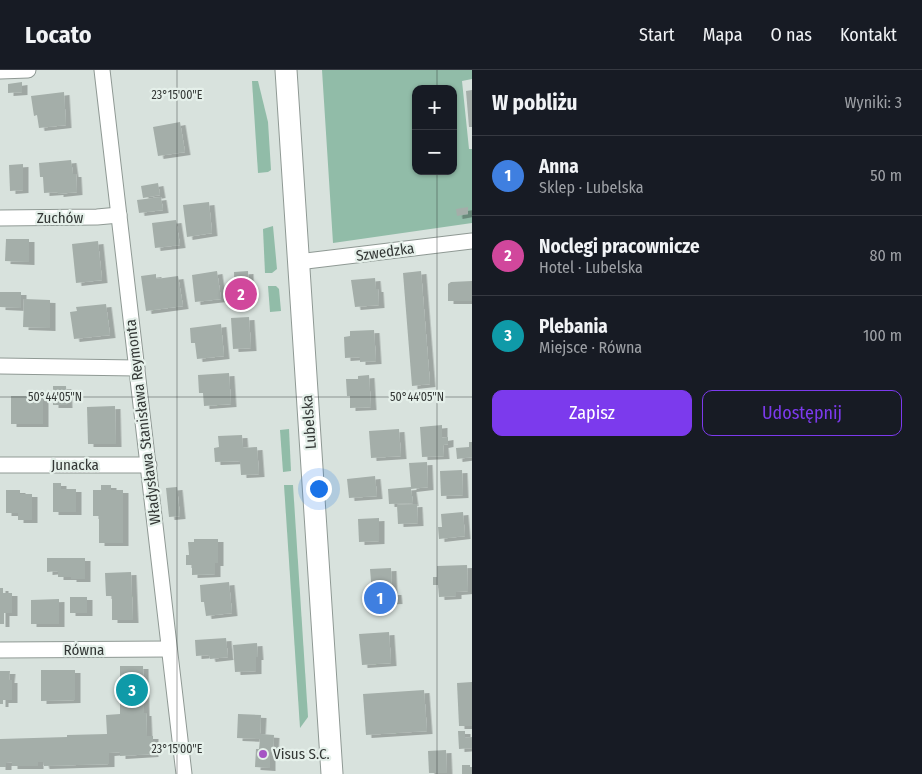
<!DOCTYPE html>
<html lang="pl">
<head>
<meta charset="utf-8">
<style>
  body { margin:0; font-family:"Fira Sans Condensed",sans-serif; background:#20242c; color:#f1f3f6 }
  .controls { position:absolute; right:15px; top:15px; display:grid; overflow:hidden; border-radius:10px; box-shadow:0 1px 4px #0004 }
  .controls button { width:45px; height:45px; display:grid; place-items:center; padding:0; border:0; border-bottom:1px solid #363941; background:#171b24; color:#f1f3f6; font:25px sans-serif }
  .you { position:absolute; left:318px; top:418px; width:18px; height:18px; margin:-12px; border:4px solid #fff; border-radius:50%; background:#1a73e8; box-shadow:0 0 0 8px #1a73e833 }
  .badge { display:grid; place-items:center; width:32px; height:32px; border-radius:50%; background:#7c3aed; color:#fff; font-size:16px; font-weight:700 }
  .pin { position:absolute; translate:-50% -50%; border:2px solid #fff; box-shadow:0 1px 5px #0006 }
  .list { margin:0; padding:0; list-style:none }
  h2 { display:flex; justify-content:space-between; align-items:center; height:65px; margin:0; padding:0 20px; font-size:21px }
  h2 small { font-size:16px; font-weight:400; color:#9ea1a6 }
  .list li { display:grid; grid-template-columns:32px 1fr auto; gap:15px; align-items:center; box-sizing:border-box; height:80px; padding:0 20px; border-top:1px solid #363941 }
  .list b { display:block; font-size:19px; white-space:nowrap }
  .list p { margin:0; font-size:16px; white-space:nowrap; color:#9ea1a6 }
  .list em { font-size:16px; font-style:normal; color:#9ea1a6 }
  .actions { display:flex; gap:10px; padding:15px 20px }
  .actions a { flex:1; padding:11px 0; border:1px solid #7c3aed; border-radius:10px; text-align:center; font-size:18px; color:#7c3aed }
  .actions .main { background:#7c3aed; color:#fff }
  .map { position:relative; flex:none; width:472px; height:704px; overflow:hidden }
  header { display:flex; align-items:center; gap:30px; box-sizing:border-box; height:70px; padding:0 25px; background:#171b24; border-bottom:1px solid #363941 }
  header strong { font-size:24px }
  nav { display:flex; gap:28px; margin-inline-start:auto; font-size:18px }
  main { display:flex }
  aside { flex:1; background:#171b24 }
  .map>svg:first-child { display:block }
  .green { fill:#91bca8; fill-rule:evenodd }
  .building { fill:#a4aea9; filter:url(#shadow) }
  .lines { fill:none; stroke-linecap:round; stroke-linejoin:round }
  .street-casing { stroke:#8f9994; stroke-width:17 }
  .secondary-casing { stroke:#8f9994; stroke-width:23 }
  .street { stroke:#fff; stroke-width:15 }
  .secondary { stroke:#fff; stroke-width:21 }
  .ticks { fill:none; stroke:#333735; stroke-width:1; stroke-opacity:0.45 }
  .poi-dot { fill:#a554c4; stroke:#e5f0ea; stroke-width:2 }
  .labels { text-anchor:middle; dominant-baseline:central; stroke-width:4.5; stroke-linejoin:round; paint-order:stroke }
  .street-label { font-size:15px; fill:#333735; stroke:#e5f0ea }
  .poi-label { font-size:15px; fill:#333735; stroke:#e5f0ea; text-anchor:start }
  .ticks-label { font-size:12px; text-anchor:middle; fill:#333735; stroke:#e5f0ea; stroke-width:4.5; stroke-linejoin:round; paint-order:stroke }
</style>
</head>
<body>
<header>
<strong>Locato</strong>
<nav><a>Start</a><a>Mapa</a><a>O nas</a><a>Kontakt</a></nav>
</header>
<main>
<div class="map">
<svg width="472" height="704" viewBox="0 0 472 704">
  <defs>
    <filter id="shadow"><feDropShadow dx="5.5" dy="3" stdDeviation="0" flood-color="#0004"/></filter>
  </defs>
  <rect width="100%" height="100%" fill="#d8e2dd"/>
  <!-- green -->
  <g class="green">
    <path d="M322,0H472V9L462,11L469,79H472V153L333,173ZM416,19H453V101H416Z"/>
    <path d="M252,11H258L268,52L271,100L268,102L258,103Z"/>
    <path d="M273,156L277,199L272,203H265L263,159Z"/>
    <path d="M268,216H276L279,219L281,241L270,242Z"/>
    <path d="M289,359L291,401L283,402L280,360Z"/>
    <path d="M284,415H293L308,647L300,658Z"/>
  </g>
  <!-- building -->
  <g class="building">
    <path d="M22,12V22L8,23V14Z"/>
    <path d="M472,20V57H469L466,21Z"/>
    <path d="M64,22L66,55L39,58L37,45L34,46L31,26Z"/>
    <path d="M180,52L185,82L158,86L153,57Z"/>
    <path d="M71,90L73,104H76L77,122L58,124V122L44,123L43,107H40L39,93Z"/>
    <path d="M23,94V120L10,121L9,95Z"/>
    <path d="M158,113L160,125L143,128L141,116Z"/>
    <path d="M161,127L163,140L139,143L137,130Z"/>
    <path d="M209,132L212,163L187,167L183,135Z"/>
    <path d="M468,137V144L457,146L456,139Z"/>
    <path d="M176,150L180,175L155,178L152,153Z"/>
    <path d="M6,169H29V192L5,191Z"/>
    <path d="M98,171L102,210L76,213L72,174Z"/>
    <path d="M217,201L221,229L195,232L192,205Z"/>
    <path d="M248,201L249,233H235L234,202Z"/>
    <path d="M421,201L430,314L412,316L403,203Z"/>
    <path d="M156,204V209L178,206L183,236L146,241L141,206Z"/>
    <path d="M375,208L376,219H378L379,235L355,237L351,210Z"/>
    <path d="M472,211V231H448V214L451,212Z"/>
    <path d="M0,222H21V238L0,237Z"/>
    <path d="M24,229L50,230V258L23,257Z"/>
    <path d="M106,234L110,265L74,269L70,242L77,241L76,237Z"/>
    <path d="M249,247L251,278L233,279L231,248Z"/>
    <path d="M221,254L224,286L197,289L195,273H191L190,258Z"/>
    <path d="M374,260L376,291L360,292V287L345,288L344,267L350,266V261Z"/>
    <path d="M229,303L231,334L204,336L203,323H199L198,305Z"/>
    <path d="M369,305L371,337L350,338V326H347L346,309H358V306Z"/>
    <path d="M53,316H66L67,335H53Z"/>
    <rect x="11" y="326" width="32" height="28"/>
    <path d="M115,336L116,374H88L87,337Z"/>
    <path d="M442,355V368L448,367V374L443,375L444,386L422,387L420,357Z"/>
    <path d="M399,359L401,386L371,388L369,361Z"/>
    <path d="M242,365L243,378L257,377L259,404L241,405L240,391L215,392L214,378L219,377L218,366Z"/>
    <path d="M469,372H472V387L457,389L456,378L469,377Z"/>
    <path d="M427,392L428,417L411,419L413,433L389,434L388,419L411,417L409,393Z"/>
    <path d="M462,400L463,425L441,426L440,401Z"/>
    <path d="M375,406L377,426L349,428L347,409Z"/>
    <path d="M53,413H61V419H76V442H53Z"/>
    <path d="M101,415H111V420H123V473H99V446H93V420H101Z"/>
    <path d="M177,417L180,446L169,447L166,418Z"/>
    <path d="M6,420H20V424H32V450H18V443H6Z"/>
    <path d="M417,434L418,453L398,454L397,435Z"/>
    <path d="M463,442L465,466L439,469L438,457H442L441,444Z"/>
    <path d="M379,448V471L359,472L358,449Z"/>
    <path d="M194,469H218V493H215V504L192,505V495H186V485H189L188,472H194Z"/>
    <path d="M47,488H85V509H71V507H58V501L47,502Z"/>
    <path d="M467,495L468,521L456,522V526L439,527L438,515H433V507H437V496Z"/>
    <path d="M391,498L392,522H396L397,531L375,532V523H372L370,499Z"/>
    <path d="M131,502L133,550H112V526H106L105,503Z"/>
    <path d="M229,512L232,543L206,546L204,532H201L200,515Z"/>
    <path d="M0,518H3V523H12V543H4V554H0Z"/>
    <rect x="70" y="527" width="17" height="16"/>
    <path d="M59,529V554H31V530Z"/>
    <path d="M389,562L391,593L362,595L359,564Z"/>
    <path d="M226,568L228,587L210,589L209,585L196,586L195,570Z"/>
    <path d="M257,573L258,587H256V601L235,602L233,575Z"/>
    <path d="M120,596H143L144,643H146L147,666H153V684L120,686V682L109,683V694L44,696L43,692H38V696H12V692L6,693V697H0V669L67,667V665L107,664L106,645L120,644Z"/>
    <path d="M41,600H75V630L41,631Z"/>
    <path d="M0,601H10L9,610H12V630H3V634H0Z"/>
    <path d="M472,612V656H459L457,613Z"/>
    <path d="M424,620L427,661L366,665L363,624Z"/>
    <path d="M238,644L261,645L260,664L274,665L273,682H270V698L255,697L256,679H259L260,669L237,668Z"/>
    <path d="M458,661H465V668L472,667V678L459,679Z"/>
    <path d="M446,680L447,703H429L428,681Z"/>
    <path d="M462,695H470V697H472V704H462Z"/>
  </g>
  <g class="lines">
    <!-- street casing -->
    <g class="street-casing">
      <g id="street">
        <path d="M102,0L184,704"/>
        <path d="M0,1L28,0"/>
        <path d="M0,148L97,147L119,145"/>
        <path d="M298,192L472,171"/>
        <path d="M0,296L137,298"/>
        <path d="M0,395H149"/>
        <path d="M0,580L169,579"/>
      </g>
    </g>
    <!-- secondary casing -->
    <g class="secondary-casing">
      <path id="secondary" d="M286,0L332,704"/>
    </g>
    <!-- street -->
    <use href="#street" class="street"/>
    <!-- secondary -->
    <use href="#secondary" class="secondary"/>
  </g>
  <!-- ticks -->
  <path class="ticks" d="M177,0V704M437,0V19M437,101V704M0,327H472"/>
  <!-- markers -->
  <circle class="poi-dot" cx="263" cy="684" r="5"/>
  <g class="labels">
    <!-- street labels -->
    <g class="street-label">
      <text x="60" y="148">Zuchów</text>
      <text transform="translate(385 182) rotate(-8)">Szwedzka</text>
      <text transform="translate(143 352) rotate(-97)">Władysława Stanisława Reymonta</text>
      <text transform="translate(309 352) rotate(-94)">Lubelska</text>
      <text x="75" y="395">Junacka</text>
      <text x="84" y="580">Równa</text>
    </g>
    <!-- poi labels -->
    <g class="poi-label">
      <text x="273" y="684">Visus S.C.</text>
    </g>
  </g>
  <g class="ticks-label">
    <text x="177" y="29">23°15'00"E</text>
    <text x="55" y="331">50°44'05"N</text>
    <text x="417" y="331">50°44'05"N</text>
    <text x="177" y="683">23°15'00"E</text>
  </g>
</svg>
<div class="controls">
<button>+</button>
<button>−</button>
</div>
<div class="you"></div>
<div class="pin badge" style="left:380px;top:528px;background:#3f7fe0">1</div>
<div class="pin badge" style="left:241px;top:224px;background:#d1479c">2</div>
<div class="pin badge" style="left:132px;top:620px;background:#0f9aa8">3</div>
</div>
<aside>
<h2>W pobliżu<small>Wyniki: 3</small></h2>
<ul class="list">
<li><span class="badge" style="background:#3f7fe0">1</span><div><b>Anna</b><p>Sklep · Lubelska</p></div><em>50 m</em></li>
<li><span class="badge" style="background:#d1479c">2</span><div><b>Noclegi pracownicze</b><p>Hotel · Lubelska</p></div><em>80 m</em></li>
<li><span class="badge" style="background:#0f9aa8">3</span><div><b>Plebania</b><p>Miejsce · Równa</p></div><em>100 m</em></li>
</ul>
<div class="actions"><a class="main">Zapisz</a><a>Udostępnij</a></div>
</aside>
</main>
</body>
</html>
